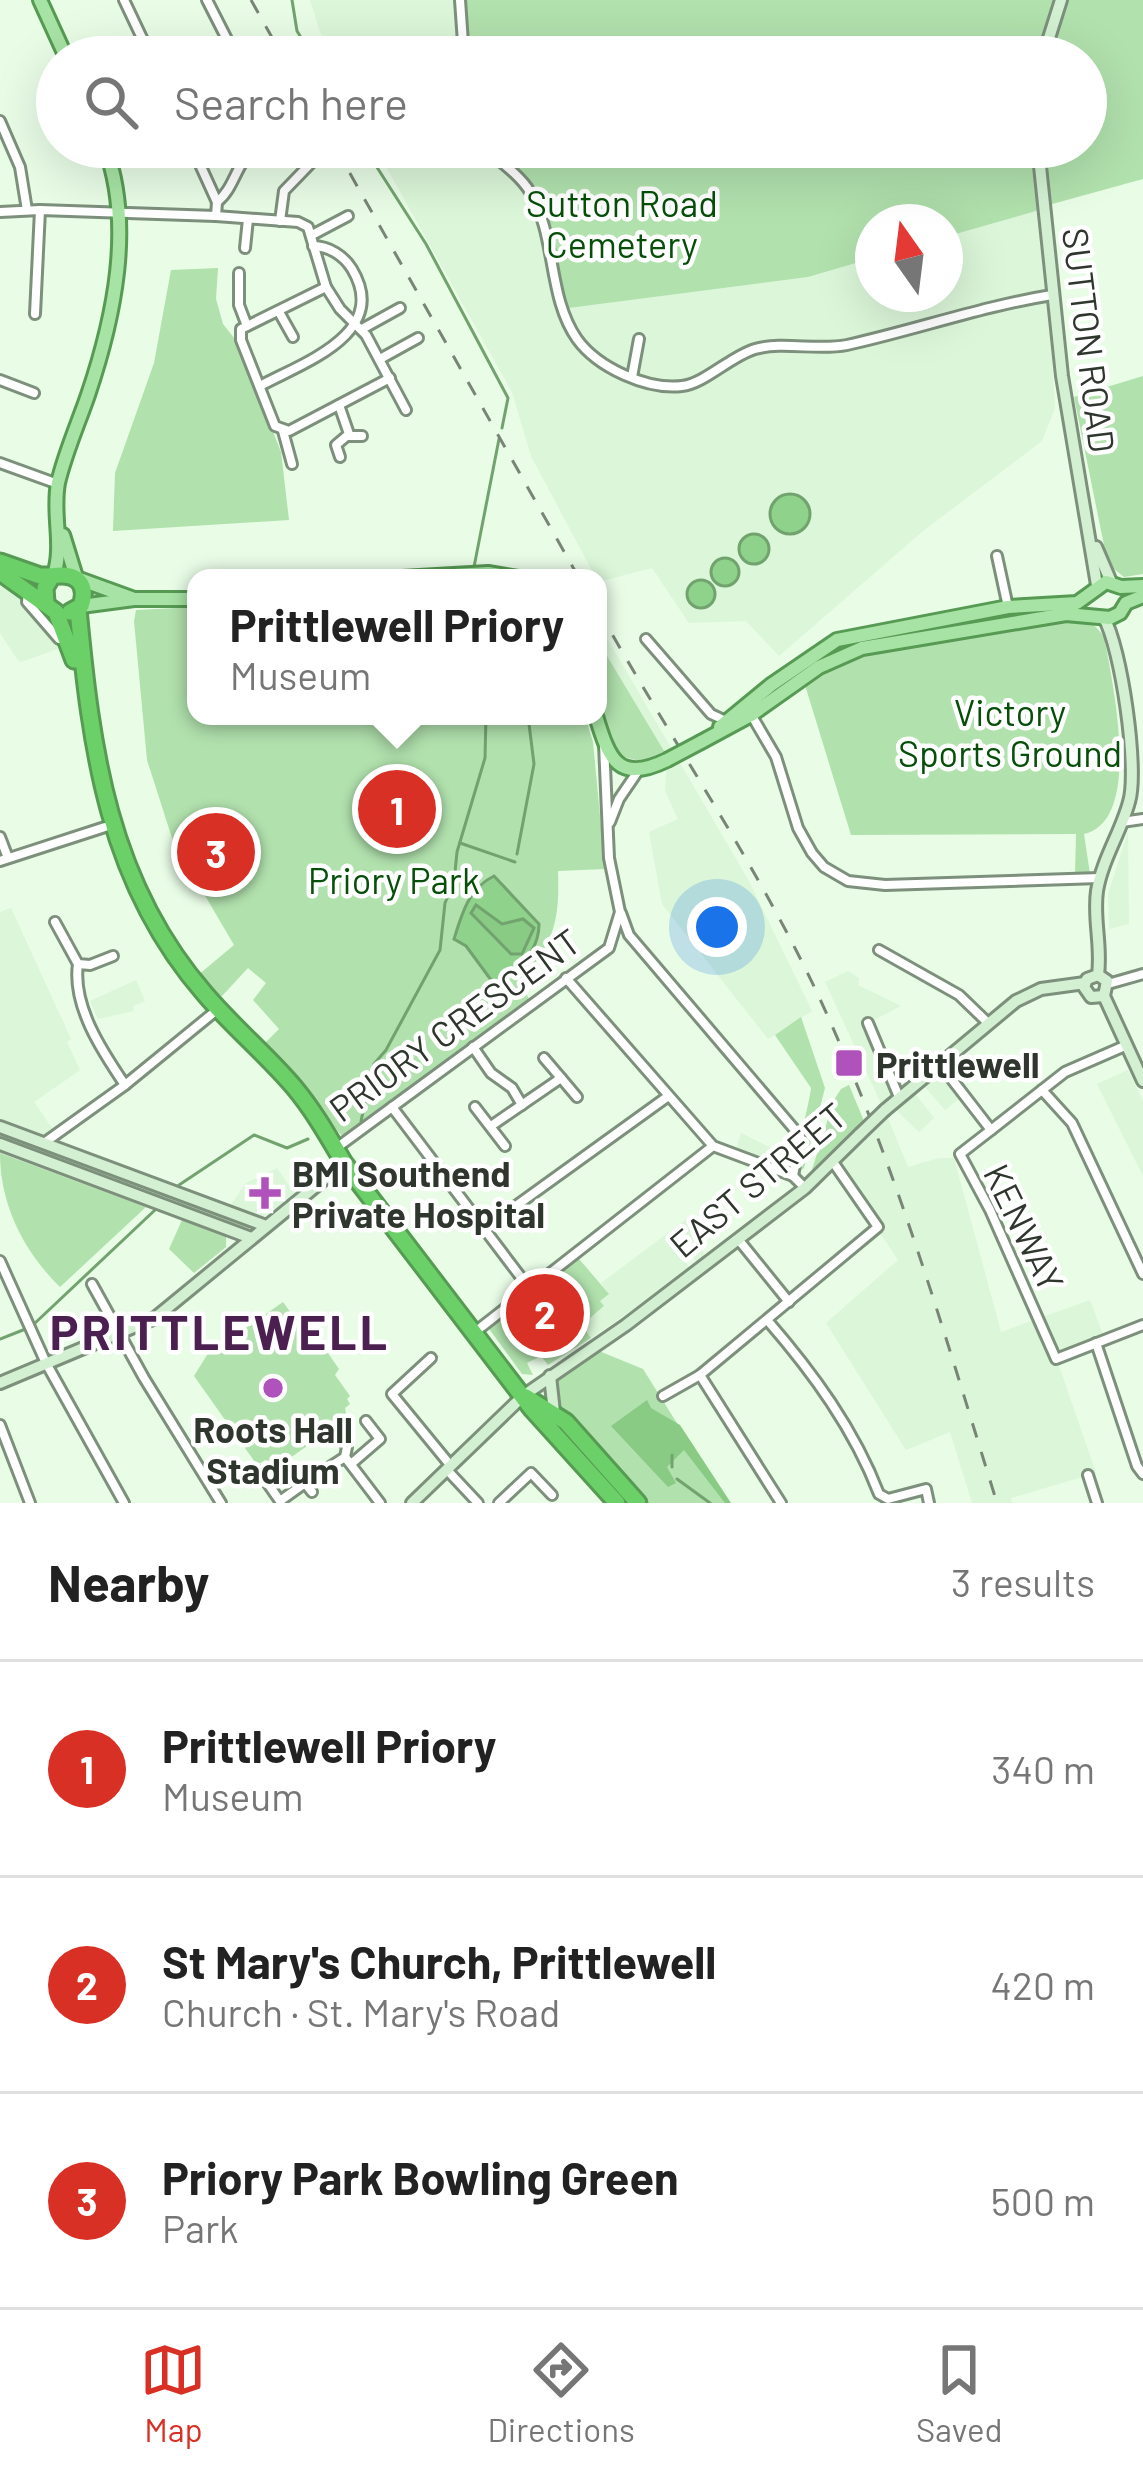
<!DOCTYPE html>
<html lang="en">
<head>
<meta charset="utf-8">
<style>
  body { margin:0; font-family:Barlow,sans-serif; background:#f2f2f2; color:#222 }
  .compass { position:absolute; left:855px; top:204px; width:108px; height:108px; border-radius:50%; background:#fff; box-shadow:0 12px 48px #0002; rotate:346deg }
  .you { position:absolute; left:717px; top:927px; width:42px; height:42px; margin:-30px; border:9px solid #fff; border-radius:50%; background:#1a73e8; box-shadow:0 0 0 18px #1a73e833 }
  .badge { display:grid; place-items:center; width:78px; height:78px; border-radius:50%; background:#d93025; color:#fff; font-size:39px; font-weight:700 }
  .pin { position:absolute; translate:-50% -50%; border:6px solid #fff; box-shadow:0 3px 12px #0006 }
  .popup { position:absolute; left:187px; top:569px; width:420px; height:156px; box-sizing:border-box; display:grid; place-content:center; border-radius:24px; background:#fff; filter:drop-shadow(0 3px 9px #0005); font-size:39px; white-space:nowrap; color:#767676 }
  .popup b { font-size:45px; color:#222 }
  .popup::after { content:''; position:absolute; left:50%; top:100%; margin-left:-24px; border:24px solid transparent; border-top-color:#fff }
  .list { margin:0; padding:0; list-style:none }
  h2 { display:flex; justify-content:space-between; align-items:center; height:156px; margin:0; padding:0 48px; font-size:51px }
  h2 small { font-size:39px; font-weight:400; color:#767676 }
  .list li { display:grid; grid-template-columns:78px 1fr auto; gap:36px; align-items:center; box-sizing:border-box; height:216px; padding:0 48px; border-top:3px solid #e0e0e0 }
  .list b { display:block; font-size:45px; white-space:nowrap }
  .list p { margin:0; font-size:39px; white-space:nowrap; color:#767676 }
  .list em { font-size:39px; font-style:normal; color:#767676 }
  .icon { flex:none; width:66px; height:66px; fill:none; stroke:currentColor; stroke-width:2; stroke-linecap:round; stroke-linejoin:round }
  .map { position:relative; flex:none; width:1143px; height:1503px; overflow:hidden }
  .search { position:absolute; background:#fff; box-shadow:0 12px 48px #0002; left:36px; right:36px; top:36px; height:132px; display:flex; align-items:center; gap:30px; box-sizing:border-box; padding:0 42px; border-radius:66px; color:#767676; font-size:45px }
  .sheet { height:804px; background:#fff }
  nav { display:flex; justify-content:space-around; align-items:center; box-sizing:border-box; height:168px; border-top:3px solid #e0e0e0; background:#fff; font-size:33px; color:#767676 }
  nav a { display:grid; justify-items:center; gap:6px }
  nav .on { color:#d93025 }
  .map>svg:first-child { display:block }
  .built { fill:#dbf6d9 }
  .green { fill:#b1e1ad }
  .forest { fill:#89cb85 }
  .water { fill:#8fd28b; stroke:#72a36f; stroke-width:3; fill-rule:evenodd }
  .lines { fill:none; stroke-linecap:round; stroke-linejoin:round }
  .stream { stroke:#72a36f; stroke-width:3 }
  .street-casing { stroke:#7d907c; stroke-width:14 }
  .secondary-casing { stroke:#7d907c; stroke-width:16 }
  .primary-casing { stroke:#569a53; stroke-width:18 }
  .highway-casing { stroke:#569a53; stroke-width:21 }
  .street { stroke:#fff; stroke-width:8 }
  .secondary { stroke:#d3f1d2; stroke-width:10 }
  .primary { stroke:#a7e3a4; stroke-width:12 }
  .highway { stroke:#6cd068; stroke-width:15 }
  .rail { stroke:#798577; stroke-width:3; stroke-dasharray:15 15; stroke-linecap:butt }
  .secondary-bridge-casing { stroke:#7d907c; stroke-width:16; stroke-linecap:butt }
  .primary-bridge-casing { stroke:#569a53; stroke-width:18; stroke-linecap:butt }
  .secondary-bridge { stroke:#d3f1d2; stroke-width:10 }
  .primary-bridge { stroke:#a7e3a4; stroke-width:12 }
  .poi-dot { fill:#b052bc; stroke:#fff; stroke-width:4.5 }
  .labels { text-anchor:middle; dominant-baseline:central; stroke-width:9; stroke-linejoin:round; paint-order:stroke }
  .park-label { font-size:36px; fill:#064f09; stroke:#fff }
  .street-label { font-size:36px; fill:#2e362d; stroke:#fff }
  .poi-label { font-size:36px; font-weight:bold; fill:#2e362d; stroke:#fff; text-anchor:start }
  .district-label { font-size:48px; font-weight:bold; letter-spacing:3px; fill:#4c1f51; stroke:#fff }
</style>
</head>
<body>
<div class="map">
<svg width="1143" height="1503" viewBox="0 0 1143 1503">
  <rect width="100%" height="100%" fill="#e8fce6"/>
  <!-- built -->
  <g class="built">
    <path d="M310,0H460L464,57H328Z"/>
    <path d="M375,147H480L529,191L561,309L808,277L873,258V294H945V237L1043,209L1055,408L1042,441L923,531L779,656L746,621L689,623L652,568L598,582L531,456L512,392Z"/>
    <path d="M6,584L61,645L60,648L21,662L17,659L0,633V590Z"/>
    <path d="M598,623L749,881L812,1011L768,1039L662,904L649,832L678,819L665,791L667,760L598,641Z"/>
    <path d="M1128,832L1129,924L1109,929L1108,894Z"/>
    <path d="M11,908L71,1039L67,1042L80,1070L34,1102L52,1128L43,1135L0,1120V912Z"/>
    <path d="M848,971L859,978L858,985L901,1006L868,1023L899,1096L910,1087L934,1118L919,1132L891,1105L885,1111L908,1167L939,1158H954L1001,1332L1090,1300L1105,1340L1057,1360L1096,1473L1011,1498L1012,1503H972L950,1432L906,1450L826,1323L898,1260L833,1162L884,1110L825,982Z"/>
    <path d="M136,980L145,1001L133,1006L134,1011L98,1019L90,1001Z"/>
    <path d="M938,1062L964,1095L945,1110L919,1080Z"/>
    <path d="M1128,1070L1143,1101V1176L1097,1084Z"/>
    <path d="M741,1133L795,1160L793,1176L735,1154Z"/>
    <path d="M277,1168L295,1194L264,1217L230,1206L246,1183Z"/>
    <path d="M688,1218L697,1231L691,1236L707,1257L698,1263L686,1249L680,1254L691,1270L591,1338L582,1325L604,1307L600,1301L608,1293L601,1283Z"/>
  </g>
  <!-- green -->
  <g class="green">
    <path d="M460,0H1061L1043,57H464Z"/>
    <path d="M1068,0H1143V179L1045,206L1044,147H1086V57H1048L1057,18Z"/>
    <path d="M483,147H1038L1043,209L945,237V222H873V258L808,277L561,309L550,247L529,191Z"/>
    <path d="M218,268L216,299L223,324L238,343L281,452L289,520L113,531L115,473L154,363L171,270Z"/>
    <path d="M1143,376V574L1124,577L1114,569L1105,550L1074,397Z"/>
    <path d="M196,607V716H585L593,742L605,869L558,871C560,923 553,943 520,982L529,999L350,1133L341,1135L264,1044L279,1029L253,1000L266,983L248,968L222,996L214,995L197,976L234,945L173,841L147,760L134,621L136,610Z"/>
    <path d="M1058,618L1093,624L1104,636C1113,685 1143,821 1084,834L1090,874H1075L1076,834L851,835L805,685L836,664L871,653Z"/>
    <path d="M598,641L664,751L643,762L617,755L598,711Z"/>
    <path d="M801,1017L825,1088L804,1168L798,1172C796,1143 807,1117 811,1088L775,1035Z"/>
    <path d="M849,1085L864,1121L810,1176L834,1100L841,1089Z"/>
    <path d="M0,1129L255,1226L248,1229L0,1140Z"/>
    <path d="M0,1153L146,1207L60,1287C23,1251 0,1204 0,1153Z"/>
    <path d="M182,1220L226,1236V1247L194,1273L169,1249Z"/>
    <path d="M579,1259L609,1294L600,1301L604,1306L582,1325L591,1338L548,1365L541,1356L527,1363L533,1375L522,1374L487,1326Z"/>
    <path d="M283,1302L301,1327L307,1323L339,1369L335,1375L350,1396L347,1399L350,1404L345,1408L347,1418L280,1465L265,1460L257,1465L194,1376L207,1355Z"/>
    <path d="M599,1351L643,1369L727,1503H636L554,1412L552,1383Z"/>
  </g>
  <!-- forest -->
  <g class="forest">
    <path d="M475,905L523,919L534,928L522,954H511L470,912Z"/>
    <path d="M647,1400L651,1408L680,1425L731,1503H725L684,1450L667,1467L676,1483L668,1487L611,1426Z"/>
  </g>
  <!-- water -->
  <g class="water">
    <circle cx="790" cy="514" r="20"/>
    <circle cx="754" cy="549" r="15"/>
    <circle cx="725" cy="572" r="14"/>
    <circle cx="701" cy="594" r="14"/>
    <path d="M494,876L539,924C539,952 518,971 494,984L466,946L454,939C462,913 469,888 494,876ZM476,905L502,924L523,919L534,928L522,954H511L471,913Z"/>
  </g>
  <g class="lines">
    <!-- stream -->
    <g class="stream">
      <path d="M292,0L297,31L313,57"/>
      <path d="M364,147L426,244L508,398L502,428"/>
      <path d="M474,567L499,439"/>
      <path d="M460,843L515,862"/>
      <path d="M517,854L534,764L528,716"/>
      <path d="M361,1121L374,1064L386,1050L440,950L445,903L454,882L457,852L485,758L486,716"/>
      <path d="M179,1185L254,1135L287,1148L308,1139"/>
      <path d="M34,1324L155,1210"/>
      <path d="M0,1339L23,1330"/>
      <path d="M672,1455V1467"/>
      <path d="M677,1479L710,1503"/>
    </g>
    <!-- street casing -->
    <g class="street-casing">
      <g id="street">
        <path d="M124,0L151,57"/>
        <path d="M207,0L236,57"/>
        <path d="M460,0L464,57"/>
        <path d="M0,121L20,167L27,210"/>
        <path d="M192,147L217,202"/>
        <path d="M483,147C498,160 520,175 530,192C557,237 547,296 577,339C598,368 647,390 682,386C704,384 731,356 755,349C784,341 817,351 847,345C915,330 983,306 1052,295"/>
        <path d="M0,212L40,210L216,216L217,202C236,187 236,160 257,147"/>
        <path d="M216,216L298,222L308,227L326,287L340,309L366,335L406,410"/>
        <path d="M280,221L284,191L313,161"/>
        <path d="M312,235L348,216"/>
        <path d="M245,248L248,219"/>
        <path d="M239,273V305L247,326"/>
        <path d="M326,287L241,329V340L275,426L289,431L390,378"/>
        <path d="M279,312L293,337"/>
        <path d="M35,314L40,210"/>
        <path d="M362,329L400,308"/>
        <path d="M380,359L418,338"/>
        <path d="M632,377L639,339"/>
        <path d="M0,380L34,393"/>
        <path d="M260,386C302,363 391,334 352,269C344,256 329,246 313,246"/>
        <path d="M339,405L349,434L336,445L340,457"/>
        <path d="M283,431L292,464"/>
        <path d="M348,436H362"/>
        <path d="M0,463L58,484"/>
        <path d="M997,556L1008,607"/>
        <path d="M28,591L27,602L59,639L66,640"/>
        <path d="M646,639L711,714L726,721"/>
        <path d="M752,716L776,757L798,828L812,853L824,867L848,881L885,885L1100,878"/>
        <path d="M610,822L619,799L638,771"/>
        <path d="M1122,822L1143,819"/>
        <path d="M0,837L8,858"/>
        <path d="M0,861L105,827"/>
        <path d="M621,913L629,935L800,1136L793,1176"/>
        <path d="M55,922L78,964L90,965L113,956"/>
        <path d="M879,950L959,995L987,1022"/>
        <path d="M78,964C72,1006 102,1051 125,1085"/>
        <path d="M566,978L713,1146L793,1176L805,1188"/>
        <path d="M1108,984L1143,974"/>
        <path d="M868,1023L899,1097"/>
        <path d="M473,1047L491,1073L512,1088L522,1105"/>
        <path d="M940,1064L991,1130L1065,1072L1127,1045"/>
        <path d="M561,1078L577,1097"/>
        <path d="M1042,1090L1072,1123L1143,1274"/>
        <path d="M392,1107L529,1288"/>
        <path d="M475,1107L505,1146"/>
        <path d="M491,1126L561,1078L544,1058"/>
        <path d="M991,1130L960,1154L990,1210L1056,1359L1143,1325"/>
        <path d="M44,1143L125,1085L212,1014"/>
        <path d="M335,1149L609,948L620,912L609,858L604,744"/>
        <path d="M484,1229L667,1097"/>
        <path d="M738,1239L789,1302"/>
        <path d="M0,1261L46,1363L124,1503"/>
        <path d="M92,1284L144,1378L221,1503"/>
        <path d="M768,1321C813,1373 854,1429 879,1494L888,1499L926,1489L929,1503"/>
        <path d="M475,1332L713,1146"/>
        <path d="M1096,1343L1137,1466L1143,1474"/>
        <path d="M431,1358L392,1394L451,1466"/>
        <path d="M700,1375L781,1503"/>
        <path d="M663,1396L700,1375L878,1227L833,1162"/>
        <path d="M0,1425L30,1503"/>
        <path d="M337,1432L347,1447L345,1457"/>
        <path d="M351,1464L380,1439L366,1421"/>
        <path d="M259,1471L280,1501L305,1483"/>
        <path d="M448,1471L478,1503"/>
        <path d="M1088,1475L1097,1503"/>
        <path d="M312,1492L305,1483L345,1457L380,1503"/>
        <path d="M499,1503L531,1473L552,1495"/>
      </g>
    </g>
    <!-- secondary casing -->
    <g class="secondary-casing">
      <g id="secondary">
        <path d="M1043,57L1061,0"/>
        <path d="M1038,147L1062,376L1097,585"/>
        <path d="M1096,547L1111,582"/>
        <path d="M1098,975L1107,981L1104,996L1143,1081"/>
        <path d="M1104,996L1091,997L1084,987L1087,979L1098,975C1102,946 1093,919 1097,891C1102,860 1121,832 1129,802C1139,770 1121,647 1104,618"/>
        <path d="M885,1110L1016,1001L1041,989L1085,983"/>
        <path d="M0,1127L266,1226"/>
        <path d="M0,1144L251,1238"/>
        <path d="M550,1376L554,1412"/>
        <path d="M0,1383L155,1318L344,1163"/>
        <path d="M412,1503L523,1396L626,1325L805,1188L860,1134"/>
      </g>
    </g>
    <!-- primary casing -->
    <g class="primary-casing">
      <g id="primary">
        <path d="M40,0L66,57"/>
        <path d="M63,535L76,577"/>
        <path d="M54,575C64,544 52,515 58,483C65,453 78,424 88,395C114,318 134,225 105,147"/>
        <path d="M402,578L488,573L518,578"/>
        <path d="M79,579L134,599"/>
        <path d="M81,606L134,599H196"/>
        <path d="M596,716C609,759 618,784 667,760"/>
        <path d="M720,727L771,685L837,640L1008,607L1077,603L1106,582L1121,587L1143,586"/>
        <path d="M701,742L751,715L819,667L862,648L1066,614L1110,618L1120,613L1126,603L1143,596"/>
      </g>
    </g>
    <!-- highway casing -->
    <g class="highway-casing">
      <g id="highway">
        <path d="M0,562L40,576H52"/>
        <path d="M0,572L56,612L74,660"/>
        <path d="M46,603L45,588L52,576C75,572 89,582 81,606L70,612"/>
        <path d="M78,609C91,749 108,883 205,994C233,1027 266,1054 294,1087C314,1111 328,1136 344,1163L532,1409L617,1503"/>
        <path d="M526,1397L566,1422L638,1503"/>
      </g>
    </g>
    <!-- street -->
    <use href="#street" class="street"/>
    <!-- secondary -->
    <use href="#secondary" class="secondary"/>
    <!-- primary -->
    <use href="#primary" class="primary"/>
    <!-- highway -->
    <use href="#highway" class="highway"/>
    <!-- rail -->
    <g class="rail">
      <path d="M251,0L283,57"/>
      <path d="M335,147L579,578"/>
      <path d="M598,609C670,739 756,862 819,997C894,1159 944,1332 997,1503"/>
    </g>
    <!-- secondary-bridge casing -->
    <g class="secondary-bridge-casing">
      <path id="secondary-bridge" d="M860,1134L885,1110"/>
    </g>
    <!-- primary-bridge casing -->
    <g class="primary-bridge-casing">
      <path id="primary-bridge" d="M667,760L701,742"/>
    </g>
    <!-- secondary-bridge -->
    <use href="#secondary-bridge" class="secondary-bridge"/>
    <!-- primary-bridge -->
    <use href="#primary-bridge" class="primary-bridge"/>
  </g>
  <!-- markers -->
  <g class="poi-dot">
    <rect x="834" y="1048" width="30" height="30" rx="6"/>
    <path d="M259 1175h12v12h12v12h-12v12h-12v-12h-12v-12h12z"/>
    <circle cx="273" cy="1388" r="12"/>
  </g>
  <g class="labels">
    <!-- park labels -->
    <g class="park-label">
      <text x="622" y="202">Sutton Road<tspan x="622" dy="41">Cemetery</tspan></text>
      <text x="1010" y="711">Victory<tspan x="1010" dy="41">Sports Ground</tspan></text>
      <text x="394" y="879">Priory Park</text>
    </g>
    <!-- street labels -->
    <g class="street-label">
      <text transform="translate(1090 340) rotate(83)">SUTTON ROAD</text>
      <text transform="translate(454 1024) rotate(-36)">PRIORY CRESCENT</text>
      <text transform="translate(757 1179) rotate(-40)">EAST STREET</text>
      <text transform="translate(1025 1227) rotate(64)">KENWAY</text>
    </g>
    <!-- poi labels -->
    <g class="poi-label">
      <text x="876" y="1063">Prittlewell</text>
      <text x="292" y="1172">BMI Southend<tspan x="292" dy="41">Private Hospital</tspan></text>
      <text x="273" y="1428" text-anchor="middle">Roots Hall<tspan x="273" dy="41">Stadium</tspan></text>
    </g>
    <!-- district labels -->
    <g class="district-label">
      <text x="220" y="1331">PRITTLEWELL</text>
    </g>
  </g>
</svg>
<svg class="compass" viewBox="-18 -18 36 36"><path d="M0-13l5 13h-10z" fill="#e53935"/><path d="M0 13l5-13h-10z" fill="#767676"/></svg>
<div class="you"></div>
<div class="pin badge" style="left:397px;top:809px">1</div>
<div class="popup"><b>Prittlewell Priory</b>Museum</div>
<div class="pin badge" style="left:545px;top:1313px">2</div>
<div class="pin badge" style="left:216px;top:852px">3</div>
<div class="search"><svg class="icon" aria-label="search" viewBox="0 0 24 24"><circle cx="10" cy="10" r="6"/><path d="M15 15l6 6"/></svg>Search here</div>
</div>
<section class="sheet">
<h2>Nearby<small>3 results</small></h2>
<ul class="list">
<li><span class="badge">1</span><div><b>Prittlewell Priory</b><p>Museum</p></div><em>340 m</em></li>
<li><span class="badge">2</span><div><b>St Mary's Church, Prittlewell</b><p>Church · St. Mary's Road</p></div><em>420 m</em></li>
<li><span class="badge">3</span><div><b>Priory Park Bowling Green</b><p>Park</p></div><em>500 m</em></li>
</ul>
</section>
<nav>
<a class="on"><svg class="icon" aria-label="map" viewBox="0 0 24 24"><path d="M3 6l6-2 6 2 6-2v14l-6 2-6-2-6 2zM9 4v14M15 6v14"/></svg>Map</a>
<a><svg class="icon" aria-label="directions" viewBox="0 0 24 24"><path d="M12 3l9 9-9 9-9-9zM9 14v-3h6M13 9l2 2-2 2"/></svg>Directions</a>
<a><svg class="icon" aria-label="saved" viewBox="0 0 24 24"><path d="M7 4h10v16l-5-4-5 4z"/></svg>Saved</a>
</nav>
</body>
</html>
